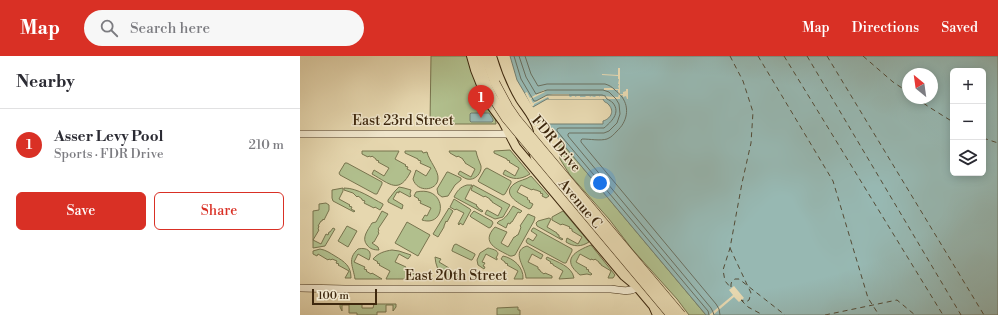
<!DOCTYPE html>
<html lang="en">
<head>
<meta charset="utf-8">
<style>
  body { margin:0; font-family:"Libre Bodoni",serif; background:#f7f7f7; color:#2b2b33 }
  .controls { position:absolute; right:12px; top:12px; display:grid; overflow:hidden; border-radius:6px; box-shadow:0 2px 10px #0003 }
  .controls button { width:36px; height:36px; display:grid; place-items:center; padding:0; border:0; border-bottom:1px solid #e1e1e2; background:#fff; color:#2b2b33; font:20px sans-serif }
  .compass { position:absolute; left:602px; top:12px; width:36px; height:36px; border-radius:50%; background:#fff; box-shadow:0 2px 10px #0003; rotate:331deg }
  .scale { position:absolute; left:12px; bottom:10px; width:65px; box-sizing:border-box; padding-left:4px; border:2px solid #3e280e; border-top:0; font-size:11px; line-height:14px; white-space:nowrap; color:#3e280e; -webkit-text-stroke:3px #efe5cb; paint-order:stroke }
  .you { position:absolute; left:300px; top:127px; width:14px; height:14px; margin:-10px; border:3px solid #fff; border-radius:50%; background:#1a73e8; box-shadow:0 0 0 6px #1a73e833 }
  .badge { display:grid; place-items:center; width:26px; height:26px; border-radius:50%; background:#d93025; color:#fff; font-size:13px; font-weight:700 }
  .pin { position:absolute; translate:-50% -33px; filter:drop-shadow(0 1px 2px #0008) }
  .pin::after { content:''; position:absolute; top:21px; width:14px; height:12px; background:inherit; clip-path:polygon(0 0,100% 0,50% 100%) }
  .list { margin:0; padding:0; list-style:none }
  h2 { display:flex; justify-content:space-between; align-items:center; height:52px; margin:0; padding:0 16px; font-size:17px }
  h2 small { font-size:13px; font-weight:400; color:#7c7c81 }
  .list li { display:grid; grid-template-columns:26px 1fr auto; gap:12px; align-items:center; box-sizing:border-box; height:72px; padding:0 16px; border-top:1px solid #e1e1e2 }
  .list b { display:block; font-size:15px; white-space:nowrap }
  .list p { margin:0; font-size:13px; white-space:nowrap; color:#7c7c81 }
  .list em { font-size:13px; font-style:normal; color:#7c7c81 }
  .actions { display:flex; gap:8px; padding:12px 16px }
  .actions a { flex:1; padding:9px 0; border:1px solid #d93025; border-radius:6px; text-align:center; font-size:14px; color:#d93025 }
  .actions .main { background:#d93025; color:#fff }
  .icon { flex:none; width:22px; height:22px; fill:none; stroke:currentColor; stroke-width:2; stroke-linecap:round; stroke-linejoin:round }
  .map { position:relative; flex:none; width:698px; height:259px; overflow:hidden }
  header { display:flex; align-items:center; gap:24px; box-sizing:border-box; height:56px; padding:0 20px; background:#d93025; color:#fff }
  header strong { font-size:19px }
  nav { display:flex; gap:22px; margin-inline-start:auto; font-size:14px }
  .search { width:280px; height:36px; background:#f7f7f7; display:flex; align-items:center; gap:10px; box-sizing:border-box; padding:0 14px; border-radius:22px; color:#7c7c81; font-size:15px }
  main { display:flex }
  aside { flex:1; background:#fff }
  .map>svg:first-child { display:block }
  .green { fill:#b1bf8d; stroke:#78744e }
  .water { fill:#97b8b2; stroke:#737e70; fill-rule:evenodd }
  .pier { fill:#e6d7af }
  .lines { fill:none; stroke-linecap:round; stroke-linejoin:round }
  .shore { stroke:#6a7060; stroke-width:1 }
  .ferry { stroke:#544c37; stroke-width:1; stroke-dasharray:5 4; stroke-linecap:butt }
  .secondary-casing { stroke:#3e280e; stroke-width:8 }
  .primary-casing { stroke:#3e280e; stroke-width:10 }
  .highway-casing { stroke:#3e280e; stroke-width:10 }
  .secondary { stroke:#efe5cb; stroke-width:7 }
  .primary { stroke:#e6d7af; stroke-width:8 }
  .highway { stroke:#e6d7af; stroke-width:9 }
  .highway-bridge-casing { stroke:#3e280e; stroke-width:10; stroke-linecap:butt }
  .highway-bridge { stroke:#e6d7af; stroke-width:9 }
  .labels { text-anchor:middle; dominant-baseline:central; stroke-width:3; stroke-linejoin:round; paint-order:stroke }
  .street-label { font-size:14px; fill:#3e280e; stroke:#efe5cb }
</style>
</head>
<body>
<header>
<strong>Map</strong>
<div class="search"><svg class="icon" aria-label="search" viewBox="0 0 24 24"><circle cx="10" cy="10" r="6"/><path d="M15 15l6 6"/></svg>Search here</div>
<nav><a>Map</a><a>Directions</a><a>Saved</a></nav>
</header>
<main>
<aside>
<h2>Nearby<small></small></h2>
<ul class="list">
<li><span class="badge">1</span><div><b>Asser Levy Pool</b><p>Sports · FDR Drive</p></div><em>210 m</em></li>
</ul>
<div class="actions"><a class="main">Save</a><a>Share</a></div>
</aside>
<div class="map">
<svg width="698" height="259" viewBox="0 0 698 259">
  <rect width="100%" height="100%" fill="#e6d7af"/>
  <filter id="stains"><feTurbulence type="fractalNoise" baseFrequency=".005" numOctaves="4"/><feColorMatrix values="0 0 0 0 .2 0 0 0 0 .09 0 0 0 0 .02 0 0 0 .5 -.17"/></filter>
  <radialGradient id="worn" r=".72"><stop offset=".6" stop-color="#630" stop-opacity="0"/><stop offset="1" stop-color="#630" stop-opacity=".3"/></radialGradient>
  <!-- green -->
  <g class="green">
    <path d="M131,0H167C171,12 174,25 180,37C185,47 196,57 196,68H130Z"/>
    <path d="M262,87L406,259H389L377,243L332,193L309,163L270,119L260,103L259,90Z"/>
    <path d="M210,94L230,118C220,124 213,124 203,118L205,114L215,120L219,112L209,106L210,105L207,104V103L194,97V95Z"/>
    <path d="M62,95H99L95,103L106,109L105,110L108,111L107,113L111,115C99,139 90,128 72,118L74,114L84,120L89,112L78,106L79,105L76,104V103L72,100L71,101L69,100L68,101L62,98Z"/>
    <path d="M105,95H122L123,97L127,96C129,105 139,115 138,123C137,135 117,137 113,123L116,114L126,120L131,112L120,107L121,105L118,104V103L105,97Z"/>
    <path d="M149,95H176C177,101 179,104 181,110C182,117 175,125 167,123C164,122 161,120 158,118L160,115L171,121L175,113L165,107V106L163,104V103L158,100L157,101L150,97Z"/>
    <path d="M45,107H47L82,126V128L77,138H75L40,119L39,117Z"/>
    <path d="M187,112L211,125V127L205,138L203,139L179,126L178,125L185,113Z"/>
    <path d="M147,116H148L161,122V124L155,129L148,140L142,141L138,138L137,133Z"/>
    <path d="M231,120L249,140L246,142L242,140L243,138L240,137L241,136L236,134H235L233,133L232,134L221,129L217,136L228,142L227,143L230,145L229,146L233,148L231,152L229,153C222,149 200,139 214,128C219,124 226,124 231,120Z"/>
    <path d="M167,129H172L165,143L177,149L176,150L178,151V152L183,155L182,156L154,141C157,135 160,131 167,129Z"/>
    <path d="M173,129L210,149L203,161L195,163L185,158L187,154L198,160L202,152L192,146V145L190,144V143L185,140L184,141L171,134Z"/>
    <path d="M99,131L104,132L111,134L110,138L111,140L110,141L99,135V137L97,136L93,143L103,149L102,153L88,146V144L95,135Z"/>
    <path d="M43,132V135L39,143L50,149L49,150L52,151L51,153L55,155L54,156L33,145L32,142V134Z"/>
    <path d="M44,132C58,132 71,142 83,148V149L80,154L75,151L74,152L64,147L65,145L62,144V143L58,140L57,141L53,137L44,134Z"/>
    <path d="M116,136C148,129 147,172 122,164L125,159L127,160L131,152L120,147L121,145L118,144L119,143L114,140Z"/>
    <path d="M154,143L170,153L171,154L163,169L160,167L159,169L158,168L164,157L156,153L155,154L150,151Z"/>
    <path d="M26,147L29,149V154L24,164L23,163L22,165H21L18,170H19L18,173L19,174L13,184L21,188L26,178L28,179L29,176H30L33,172L35,173L25,190L13,192V155L19,154V148Z"/>
    <path d="M213,150L222,155L220,157L218,156L212,166H211L210,168L208,167L206,172L197,167L199,165C206,163 209,156 213,150Z"/>
    <path d="M149,152L153,155L147,166L146,165L144,170V171L138,181L133,178Z"/>
    <path d="M82,155L88,158L78,173L79,174L78,176L79,177L74,186H73L72,187L78,191L79,194C74,194 70,193 67,189C61,182 68,174 72,167L76,166Z"/>
    <path d="M174,155L192,165L193,167L191,171L189,172L171,161L170,160L173,156Z"/>
    <path d="M263,155L289,186C281,191 274,191 266,186L267,182L278,188L282,181L272,175V173L269,172L270,171L265,169L262,168L261,169L252,164V161Z"/>
    <path d="M228,158L235,161L234,165L215,199L212,200H210C197,193 180,187 195,171L207,176L201,187L208,191L214,181H215L217,179H218L220,174L221,171L220,170Z"/>
    <path d="M249,162L251,163L247,171L257,177V178L259,179V181L263,183L262,184L237,170L236,167L238,165Z"/>
    <path d="M107,166L130,179L118,200L95,187Z"/>
    <path d="M47,170L57,175L48,191L38,185Z"/>
    <path d="M233,172H234L272,193V195L266,207H264L227,187L226,185L228,182L233,185L237,179L231,175Z"/>
    <path d="M156,188L175,198V199L172,204H171L152,195V194L154,189Z"/>
    <path d="M291,189L315,219L313,222H308L311,215L301,209V208L299,207V206L295,203L294,204L291,203V204L280,198L276,206L287,212L286,213L289,214L288,215L292,218L291,219L287,218L280,219C260,203 276,195 291,189Z"/>
    <path d="M227,190L243,199L241,203L232,198L228,206L238,211V213L240,214V215L244,218L245,217L252,220V222H226C226,212 210,195 227,190Z"/>
    <path d="M188,192C192,193 198,194 198,198L196,202H197V204L186,198L182,206L185,207L183,210L185,211L184,213L178,209L177,204L180,197Z"/>
    <path d="M20,193C26,194 30,197 35,200C45,206 51,210 51,222H45L49,215L38,209L39,208L36,207L37,205L32,203L31,204L29,203L28,204L18,198L17,200L13,198V195Z"/>
    <path d="M58,193C67,191 73,195 69,204L58,198L54,206L65,211L64,213L67,214L66,215L71,218L72,217L82,223H55C53,210 47,203 58,193Z"/>
    <path d="M92,194L99,195L111,199L108,203L99,198L95,206L106,211L105,213L108,214V215L112,218L113,217L123,223H86L90,215L79,209L80,208L77,207L78,206L73,203C78,197 85,195 92,194Z"/>
    <path d="M203,200C213,202 224,211 223,223H214L218,215L207,209L208,208L205,207V206L201,203Z"/>
    <path d="M135,201L141,203L139,206L149,212V213L151,215L150,216L155,219L156,218L159,219L160,218L166,222L140,223C140,215 135,209 135,201Z"/>
    <path d="M247,201C257,206 272,210 274,222L259,223L263,215L253,209V208L250,207L251,206L246,203Z"/>
    <path d="M40,248H62V252H73L74,248H96V251L93,255V249H86V256H77V259H57V257H49V249H42V255L40,251Z"/>
    <path d="M218,251V254H220V259H197V252Z"/>
  </g>
  <!-- water -->
  <g class="water">
    <path d="M210,0H698V259H406L246,68H303V65C310,63 315,56 309,49C306,45 305,48 303,43H247L233,51L217,24ZM653,15H683V117H653ZM608,18H632V42H608Z"/>
    <path d="M171,57H189L193,63V65L192,66H171L170,65V58Z"/>
  </g>
  <!-- pier -->
  <g class="pier">
    <path d="M318,12H320V38H323V36L326,35V33H328V43H327L326,40L323,41V39L320,40V43H249L248,41L234,48V49L232,51L225,37L227,36L230,42L244,34L245,36L231,43L233,47L246,39L247,40L249,39L253,38H269V40L270,41H271L272,40H275V41L277,40H280V41H285L286,40H289L291,41V40L294,41H295L296,40H299V41L300,40L318,41L319,38L318,37V34H304V32H313V33H319L318,30L319,29V28H318L319,23H318V20L302,19V18L318,19Z"/>
    <path d="M434,230L444,242L439,246L434,241L413,259H409L433,239L429,234Z"/>
  </g>
  <g class="lines">
    <!-- shore -->
    <g class="shore">
      <path d="M214,0L221,23L234,45H236L247,39H302C308,41 303,38 307,43C309,44 311,45 313,47C321,57 311,66 304,72H259L257,73V75L408,255L409,259"/>
      <path d="M219,0L226,21L236,38L247,34H303L309,36L316,43L319,48L320,58L317,67L309,75L304,77H269L268,78V80L411,252L413,256L414,259"/>
      <path d="M225,0L231,18L238,30L247,28H305C309,29 312,31 315,34C317,36 320,38 322,41C330,52 327,66 317,75C314,78 312,81 307,83C300,85 290,83 282,83L281,84V86L416,248L419,253L420,259"/>
    </g>
    <!-- ferry -->
    <g class="ferry">
      <path d="M430,0L443,25L453,56L451,87L442,127L430,192L423,214L425,225L431,232"/>
      <path d="M458,0L533,125L568,242L579,259"/>
      <path d="M484,0L643,259"/>
      <path d="M507,0L661,259"/>
      <path d="M527,0L684,259"/>
      <path d="M563,0L593,26L608,36"/>
      <path d="M616,42L629,51L653,66"/>
      <path d="M683,82L698,87"/>
      <path d="M430,192L451,237L449,244L446,246L441,244"/>
      <path d="M431,231V228L432,225L435,223H439L485,259"/>
      <path d="M441,244L448,251L463,259"/>
      <path d="M525,259L597,244L615,259"/>
    </g>
    <!-- secondary casing -->
    <g class="secondary-casing">
      <g id="secondary">
        <path d="M0,78H213"/>
        <path d="M0,232L45,233H311C320,234 330,237 337,231"/>
      </g>
    </g>
    <!-- primary casing -->
    <g class="primary-casing">
      <g id="primary">
        <path d="M171,0L175,14L183,34L189,47L203,66L216,91L324,220L336,230"/>
        <path d="M192,0C197,17 204,34 213,49C219,58 226,65 229,76"/>
        <path d="M233,95L235,102L237,106L330,218L337,231L353,250L357,259"/>
        <path d="M354,251L359,254L365,259"/>
      </g>
    </g>
    <!-- highway casing -->
    <g class="highway-casing">
      <g id="highway">
        <path d="M177,0L181,13L187,30"/>
        <path d="M185,0L195,27"/>
      </g>
    </g>
    <!-- secondary -->
    <use href="#secondary" class="secondary"/>
    <!-- primary -->
    <use href="#primary" class="primary"/>
    <!-- highway -->
    <use href="#highway" class="highway"/>
    <!-- highway-bridge casing -->
    <g class="highway-bridge-casing">
      <g id="highway-bridge">
        <path d="M195,27L208,51L217,64L381,259"/>
        <path d="M187,30L193,42L206,62L371,259"/>
      </g>
    </g>
    <!-- highway-bridge -->
    <use href="#highway-bridge" class="highway-bridge"/>
  </g>
  <g class="labels">
    <!-- street labels -->
    <g class="street-label">
      <text x="103" y="65">East 23rd Street</text>
      <text transform="translate(256 88) rotate(50)">FDR Drive</text>
      <text transform="translate(280 148) rotate(50)">Avenue C</text>
      <text x="156" y="220">East 20th Street</text>
    </g>
  </g>
  <rect width="100%" height="100%" filter="url(#stains)"/>
  <rect width="100%" height="100%" fill="url(#worn)"/>
</svg>
<div class="controls">
<button>+</button>
<button>−</button>
<button><svg class="icon" aria-label="layers" viewBox="0 0 24 24"><path d="M12 4l9 5-9 5-9-5zM3 14l9 5 9-5"/></svg></button>
</div>
<svg class="compass" viewBox="-18 -18 36 36"><path d="M0-13l5 13h-10z" fill="#e53935"/><path d="M0 13l5-13h-10z" fill="#7c7c81"/></svg>
<div class="scale">100 m</div>
<div class="you"></div>
<div class="pin badge" style="left:181px;top:62px">1</div>
</div>
</main>
</body>
</html>
